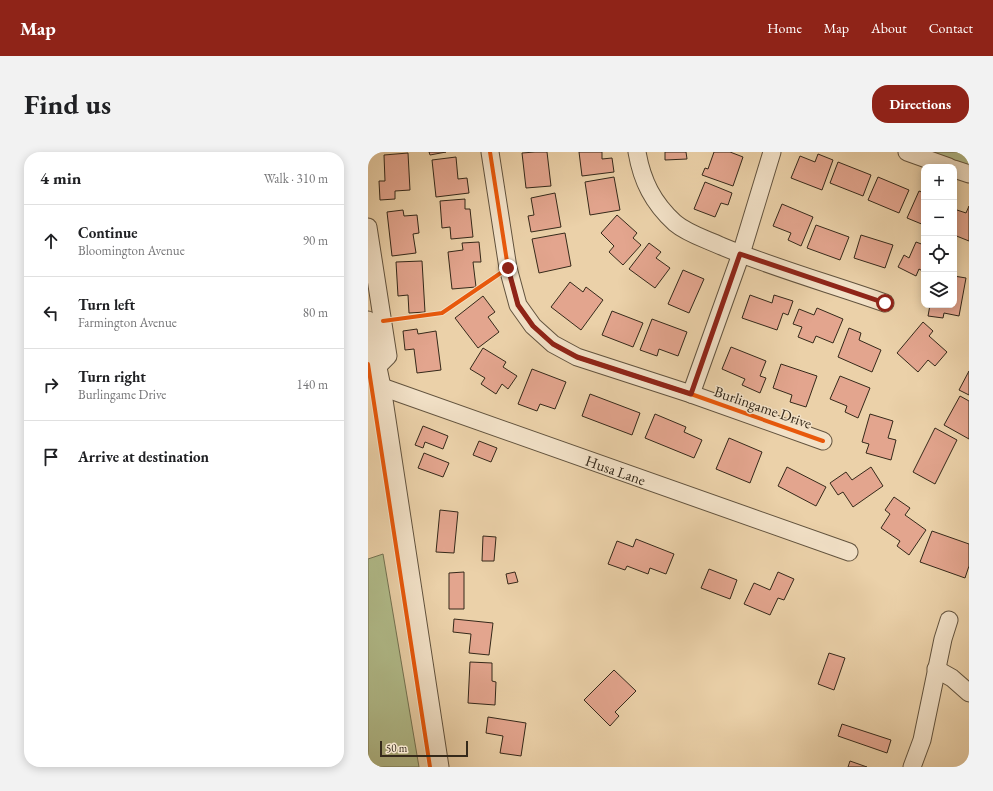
<!DOCTYPE html>
<html lang="en">
<head>
<meta charset="utf-8">
<style>
  body { margin:0; font-family:"EB Garamond",serif; background:#f2f2f2; color:#202124 }
  .controls { position:absolute; right:12px; top:12px; display:grid; overflow:hidden; border-radius:8px; box-shadow:0 2px 10px #0003 }
  .controls button { width:36px; height:36px; display:grid; place-items:center; padding:0; border:0; border-bottom:1px solid #e0e0e0; background:#fff; color:#202124; font:20px sans-serif }
  .scale { position:absolute; left:12px; bottom:10px; width:88px; box-sizing:border-box; padding-left:4px; border:2px solid #35291a; border-top:0; font-size:11px; line-height:14px; white-space:nowrap; color:#35291a; -webkit-text-stroke:3px #f2e1c7; paint-order:stroke }
  .stop { position:absolute; width:12px; height:12px; margin:-9px; border:3px solid #8f2418; border-radius:50%; background:#fff }
  .stop.end { background:#8f2418; border-color:#fff; box-shadow:0 1px 4px #0008 }
  .list { margin:0; padding:0; list-style:none }
  h2 { display:flex; justify-content:space-between; align-items:center; height:52px; margin:0; padding:0 16px; font-size:17px }
  h2 small { font-size:13px; font-weight:400; color:#757577 }
  .list li { display:grid; grid-template-columns:26px 1fr auto; gap:12px; align-items:center; box-sizing:border-box; height:72px; padding:0 16px; border-top:1px solid #e0e0e0 }
  .list b { display:block; font-size:15px; white-space:nowrap }
  .list p { margin:0; font-size:13px; white-space:nowrap; color:#757577 }
  .list em { font-size:13px; font-style:normal; color:#757577 }
  .icon { flex:none; width:22px; height:22px; fill:none; stroke:currentColor; stroke-width:2; stroke-linecap:round; stroke-linejoin:round }
  .map { position:relative; flex:none; width:601px; height:615px; overflow:hidden; border-radius:16px }
  header { display:flex; align-items:center; gap:24px; box-sizing:border-box; height:56px; padding:0 20px; background:#8f2418; color:#fff }
  header strong { font-size:19px }
  nav { display:flex; gap:22px; margin-inline-start:auto; font-size:14px }
  .intro { display:flex; align-items:center; justify-content:space-between; box-sizing:border-box; height:96px; padding:0 24px }
  h1 { margin:0; font-size:28px }
  .button { padding:10px 18px; border-radius:16px; background:#8f2418; color:#fff; font-size:14px; font-weight:700 }
  main { display:flex; gap:24px; padding:0 24px }
  aside { flex:1; background:#fff; border-radius:16px; box-shadow:0 2px 10px #0003 }
  .map>svg:first-child { display:block }
  .green { fill:#b2bd8c; stroke:#747353 }
  .building { fill:#e3a58e; stroke:#35291a }
  .lines { fill:none; stroke-linecap:round; stroke-linejoin:round }
  .minor-casing { stroke:#62533e; stroke-width:19 }
  .minor { stroke:#f2e1c7; stroke-width:17 }
  .cycleway-casing { stroke:#f2e1c7; stroke-width:6 }
  .cycleway { stroke:#e8590c; stroke-width:4 }
  .route { stroke:#8f2418; stroke-width:5 }
  .labels { text-anchor:middle; dominant-baseline:central; stroke-width:3; stroke-linejoin:round; paint-order:stroke }
  .street-label { font-size:15px; fill:#35291a; stroke:#f2e1c7 }
</style>
</head>
<body>
<header>
<strong>Map</strong>
<nav><a>Home</a><a>Map</a><a>About</a><a>Contact</a></nav>
</header>
<div class="intro"><h1>Find us</h1><a class="button">Directions</a></div>
<main>
<aside>
<h2>4 min<small>Walk · 310 m</small></h2>
<ul class="list">
<li><svg class="icon" aria-label="ahead" viewBox="0 0 24 24"><path d="M12 20V5M6 11l6-6 6 6"/></svg><div><b>Continue</b><p>Bloomington Avenue</p></div><em>90 m</em></li>
<li><svg class="icon" aria-label="left" viewBox="0 0 24 24"><path d="M17 20v-9H6M10 6l-5 5 5 5"/></svg><div><b>Turn left</b><p>Farmington Avenue</p></div><em>80 m</em></li>
<li><svg class="icon" aria-label="right" viewBox="0 0 24 24"><path d="M7 20v-9h11M14 6l5 5-5 5"/></svg><div><b>Turn right</b><p>Burlingame Drive</p></div><em>140 m</em></li>
<li><svg class="icon" aria-label="arrive" viewBox="0 0 24 24"><path d="M6 21V4h12l-3 4 3 4H6"/></svg><div><b>Arrive at destination</b></div></li>
</ul>
</aside>
<div class="map">
<svg width="601" height="615" viewBox="0 0 601 615">
  <rect width="100%" height="100%" fill="#ebd1a9"/>
  <filter id="stains"><feTurbulence type="fractalNoise" baseFrequency=".005" numOctaves="4"/><feColorMatrix values="0 0 0 0 .2 0 0 0 0 .09 0 0 0 0 .02 0 0 0 .5 -.17"/></filter>
  <radialGradient id="worn" r=".72"><stop offset=".6" stop-color="#630" stop-opacity="0"/><stop offset="1" stop-color="#630" stop-opacity=".3"/></radialGradient>
  <!-- green -->
  <g class="green">
    <path d="M558,0H601V15Z"/>
    <path d="M15,402L51,615H0V407Z"/>
  </g>
  <!-- building -->
  <g class="building">
    <path d="M61,0H78L62,3Z"/>
    <path d="M167,0H179L183,34L158,36L154,1Z"/>
    <path d="M211,0H234V7L244,6L246,20L214,24Z"/>
    <path d="M297,0H318L319,7L297,8Z"/>
    <path d="M346,0H362L375,5L365,34L334,23L337,16L340,17Z"/>
    <path d="M40,1L42,38L27,39V47L12,48L11,29H17L16,3Z"/>
    <path d="M450,2L465,8L454,38L423,26L432,4L447,10Z"/>
    <path d="M88,5L90,27L99,26L101,41L68,45L64,8Z"/>
    <path d="M470,10L503,23L495,44L462,31Z"/>
    <path d="M246,25L252,58L222,63L217,30Z"/>
    <path d="M510,25L541,38L531,61L500,48Z"/>
    <path d="M337,30L364,41L360,53L353,51L347,65L326,57Z"/>
    <path d="M551,39L556,41V73L539,66Z"/>
    <path d="M187,41L193,75L163,80L160,64L166,63L163,46Z"/>
    <path d="M97,47V57H102L105,85L83,87L82,75L74,76L72,49Z"/>
    <path d="M414,52L445,65L433,94L420,88L423,81L405,74Z"/>
    <path d="M601,54V89L586,83V57L598,61Z"/>
    <path d="M35,58L36,64L49,63L51,81L45,82L48,101L24,104L19,60Z"/>
    <path d="M249,63L269,81L265,86L273,93L255,113L241,100L246,94L233,81Z"/>
    <path d="M448,73L481,85L472,108L439,96Z"/>
    <path d="M197,81L203,114L171,121L164,87Z"/>
    <path d="M493,83L525,93L517,116L486,106Z"/>
    <path d="M111,90L113,110H105L108,135L84,137L80,100L95,98L94,91Z"/>
    <path d="M548,90L556,93V120L551,117L548,124L530,115L536,103L541,106Z"/>
    <path d="M281,91L293,100L288,106L302,116L287,136L261,117Z"/>
    <path d="M54,109L57,160L41,161L40,143L30,144L28,110Z"/>
    <path d="M315,118L336,127L321,161L300,152Z"/>
    <path d="M586,124L598,126L591,164L576,161L575,166L560,164L562,153H586Z"/>
    <path d="M202,130L215,140L218,135L235,148L213,178L183,155Z"/>
    <path d="M382,143L404,151L406,143L425,149L420,163L415,161L409,178L374,166Z"/>
    <path d="M115,144L127,160L120,165L131,180L110,196L87,166Z"/>
    <path d="M449,156L475,167L465,191L448,184L445,191L430,185L434,175L425,172L431,157L446,163Z"/>
    <path d="M244,159L275,171L265,195L234,183Z"/>
    <path d="M284,167L319,180L310,204L291,197L289,204L272,198Z"/>
    <path d="M555,170L565,179L561,184L579,200L567,214L560,208L550,220L529,201Z"/>
    <path d="M481,176L493,181L491,188L513,198L504,220L470,205Z"/>
    <path d="M49,177L50,182L68,179L73,218L49,221L46,197L37,198L35,179Z"/>
    <path d="M363,195L398,209L392,224L398,226L392,241L374,233L377,227L354,217Z"/>
    <path d="M115,196L138,210L135,215L149,224L140,237L134,232L128,242L113,232L117,226L102,217Z"/>
    <path d="M413,212L449,224L438,255L422,250L424,243L405,236Z"/>
    <path d="M164,217L198,230L187,257L172,252L169,259L150,252Z"/>
    <path d="M601,219V243L591,238Z"/>
    <path d="M472,224L502,236L490,266L477,260L479,254L462,247Z"/>
    <path d="M222,242L272,261L264,283L214,264Z"/>
    <path d="M592,244L601,249V287L576,273Z"/>
    <path d="M287,262L318,275L316,280L334,288L326,306L277,286Z"/>
    <path d="M502,262L525,269L520,286L528,288L523,308L498,301L501,292L494,290Z"/>
    <path d="M55,274L80,284L75,297L57,290L55,296L47,293Z"/>
    <path d="M567,276L589,288L567,332L545,320Z"/>
    <path d="M361,286L394,300L382,331L348,317Z"/>
    <path d="M111,289L129,296L123,310L105,303Z"/>
    <path d="M56,301L81,311L75,325L50,316Z"/>
    <path d="M419,315L458,335L448,354L410,334Z"/>
    <path d="M503,315L515,334L485,355L475,340L470,343L462,331L478,320L484,328Z"/>
    <path d="M526,345L542,356L537,363L558,378L541,403L529,394L532,389L513,376L522,362L517,358Z"/>
    <path d="M72,358L90,360L86,401L68,400Z"/>
    <path d="M564,379L601,392V414L597,426L552,410Z"/>
    <path d="M115,384L128,385L126,409H114Z"/>
    <path d="M268,387L306,402L298,422L282,416L280,422L259,414L257,418L240,412L249,389L265,395Z"/>
    <path d="M341,417L369,428L362,447L333,436Z"/>
    <path d="M96,420V457H81V421Z"/>
    <path d="M147,420L150,430L140,432L138,422Z"/>
    <path d="M410,420L426,427L416,448L410,446L402,463L376,452L386,431L402,438Z"/>
    <path d="M86,467L125,471L121,503L101,501L103,482L85,480Z"/>
    <path d="M461,501L477,506L466,538L450,532Z"/>
    <path d="M102,510L124,511V529L128,530L127,553L100,551Z"/>
    <path d="M246,518L268,539L247,560L251,564L242,574L216,548Z"/>
    <path d="M120,565L158,571L153,604L132,601L135,584L118,581Z"/>
    <path d="M474,572L523,588L519,601L470,584Z"/>
    <path d="M482,609L499,615H480Z"/>
  </g>
  <g class="lines">
    <!-- minor casing -->
    <g class="minor-casing">
      <g id="minor">
        <path d="M122,0L140,116L150,153L165,174L185,192L209,205L323,242L455,289"/>
        <path d="M269,0C274,29 285,51 307,71C320,82 338,87 353,94C406,116 463,132 517,151"/>
        <path d="M539,0L581,15"/>
        <path d="M586,17L601,22"/>
        <path d="M0,75L20,204L10,214"/>
        <path d="M0,168L14,235L72,615"/>
        <path id="s1" d="M14,235L481,400"/>
        <path d="M323,242L373,102L404,0"/>
        <path d="M568,517L584,526L601,541"/>
        <path d="M544,615L554,588L575,487L581,468"/>
      </g>
    </g>
    <!-- minor -->
    <use href="#minor" class="minor"/>
    <!-- cycleway casing -->
    <g class="cycleway-casing">
      <g id="cycleway">
        <path d="M122,0L140,116L150,153L165,174L185,192L209,205L323,242L455,289"/>
        <path d="M15,169L74,161L140,116"/>
        <path d="M0,212L62,615"/>
      </g>
    </g>
    <!-- cycleway -->
    <use href="#cycleway" class="cycleway"/>
  </g>
  <g class="lines">
    <!-- route -->
    <path class="route" d="M140,116L150,153L165,174L185,192L209,205L323,242L372,102L517,151"/>
  </g>
  <g class="labels">
    <!-- street labels -->
    <g class="street-label">
      <text transform="translate(395 255) rotate(19)">Burlingame Drive</text>
      <text stroke="none"><textPath href="#s1" startOffset="248">Husa Lane</textPath></text>
    </g>
  </g>
  <rect width="100%" height="100%" filter="url(#stains)"/>
  <rect width="100%" height="100%" fill="url(#worn)"/>
</svg>
<div class="controls">
<button>+</button>
<button>−</button>
<button><svg class="icon" aria-label="locate" viewBox="0 0 24 24"><circle cx="12" cy="12" r="6"/><path d="M12 2v4M12 18v4M2 12h4M18 12h4"/></svg></button>
<button><svg class="icon" aria-label="layers" viewBox="0 0 24 24"><path d="M12 4l9 5-9 5-9-5zM3 14l9 5 9-5"/></svg></button>
</div>
<div class="scale">50 m</div>
<div class="stop" style="left:517px;top:151px"></div>
<div class="stop end" style="left:140px;top:116px"></div>
</div>
</main>
</body>
</html>
